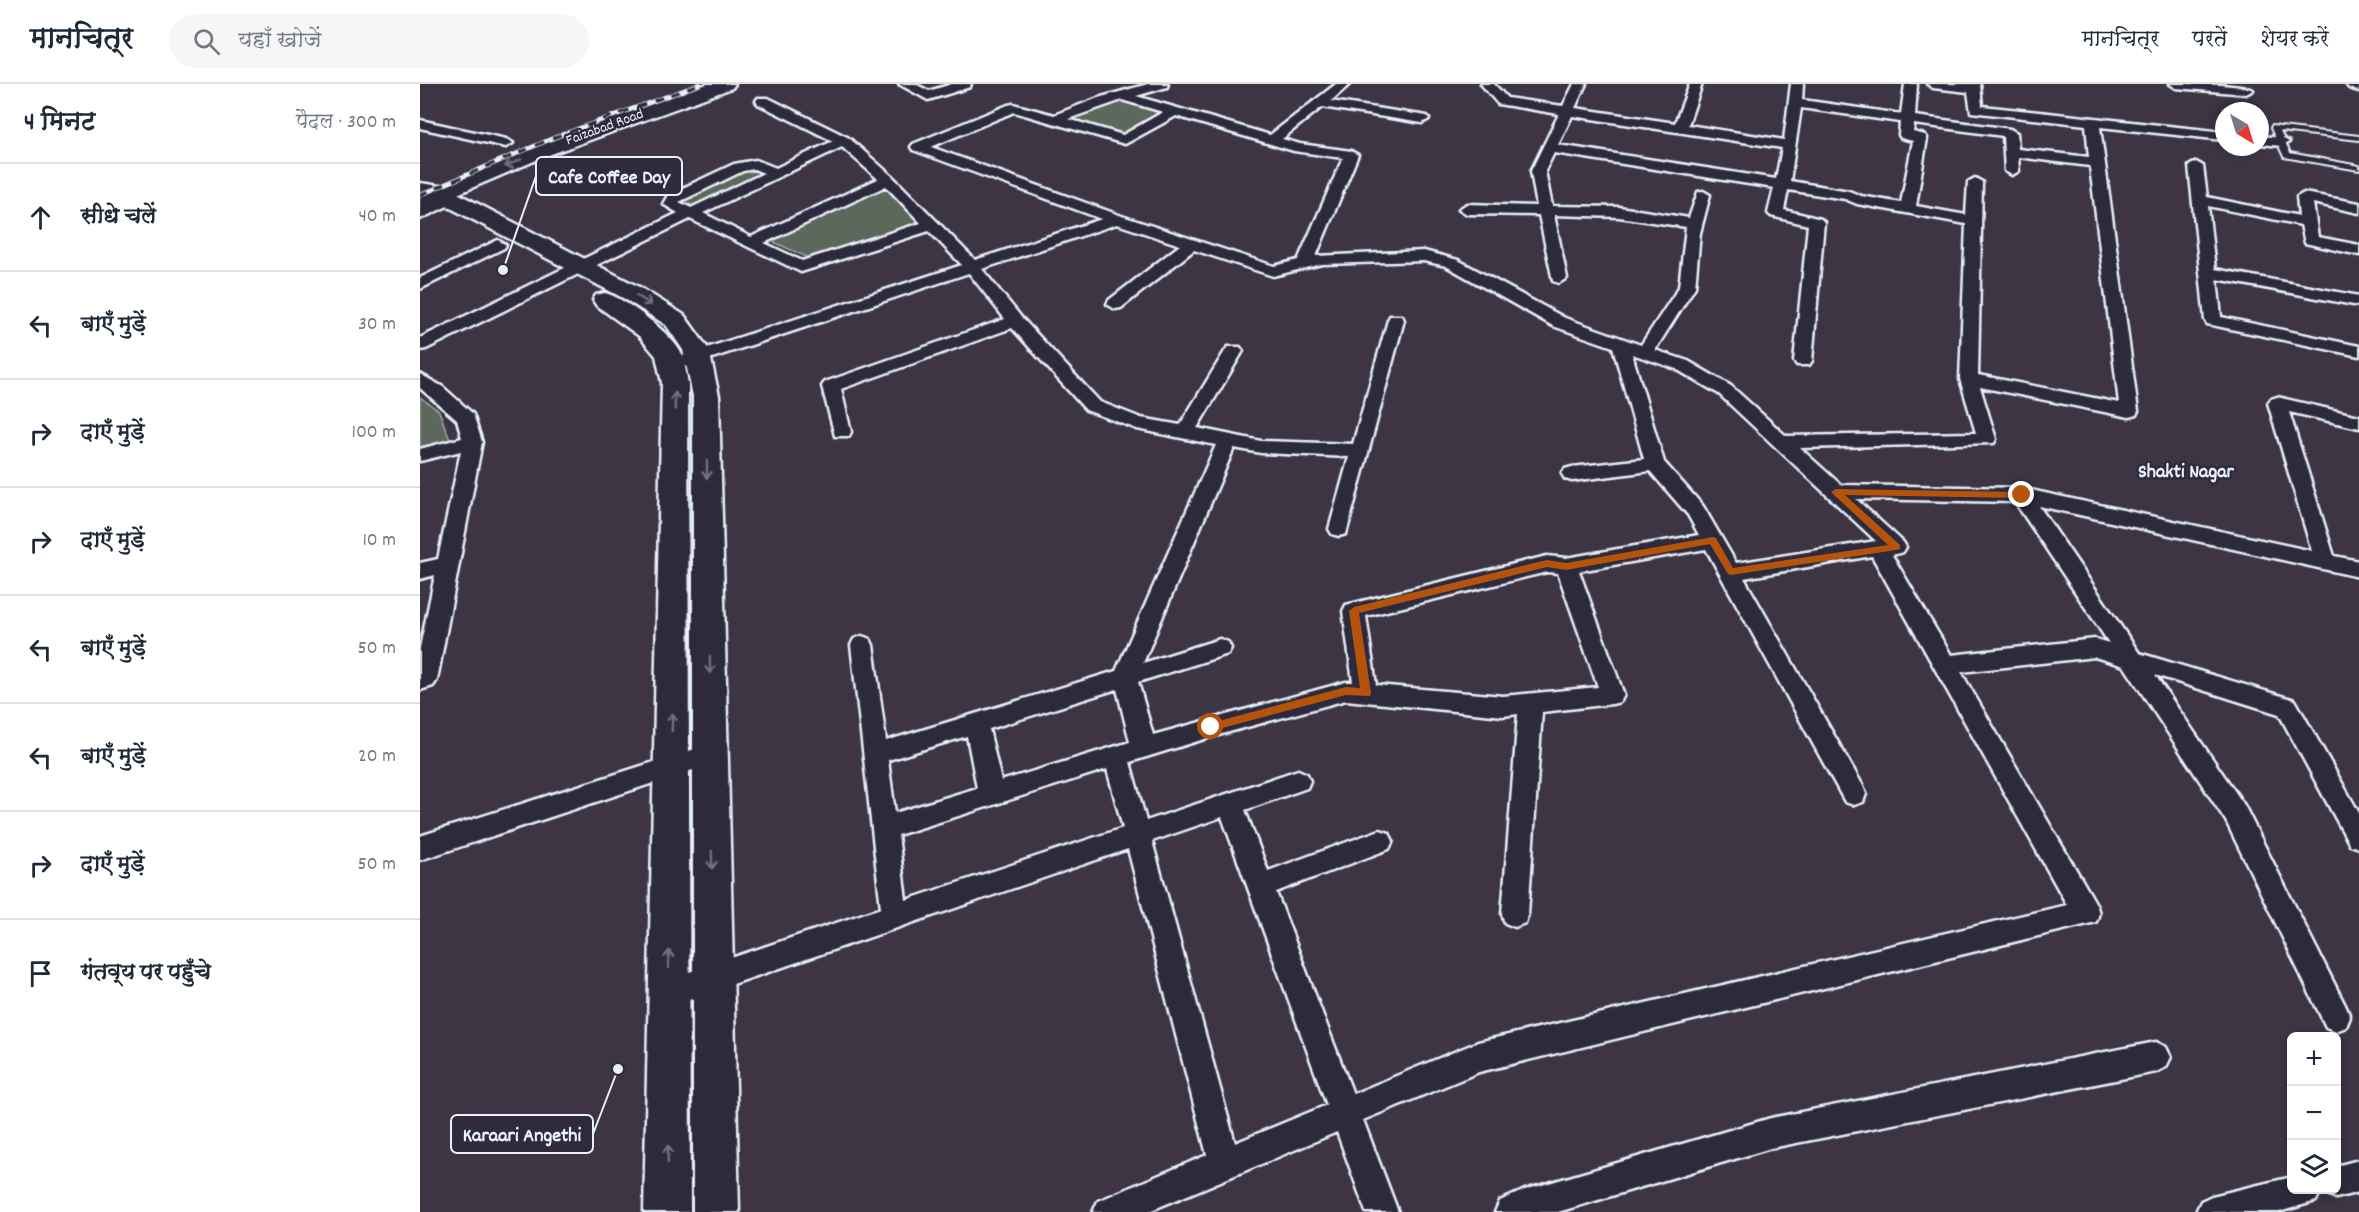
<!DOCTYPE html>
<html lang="hi">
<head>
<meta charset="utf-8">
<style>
  body { margin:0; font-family:Dekko,"Playpen Sans Deva",sans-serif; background:#f6f6f7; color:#1f2937 }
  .controls { position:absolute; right:18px; bottom:18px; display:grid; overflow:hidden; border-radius:9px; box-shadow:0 3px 9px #0003 }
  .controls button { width:54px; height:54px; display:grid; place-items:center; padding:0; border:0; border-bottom:2px solid #e0e1e3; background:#fff; color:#1f2937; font:30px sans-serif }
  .compass { position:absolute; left:1795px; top:18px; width:54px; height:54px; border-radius:50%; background:#fff; box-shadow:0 3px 9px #0003; rotate:142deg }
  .stop { position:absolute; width:18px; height:18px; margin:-14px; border:4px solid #b45309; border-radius:50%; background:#fff }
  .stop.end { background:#b45309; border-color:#fff; box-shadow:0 2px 6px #0008 }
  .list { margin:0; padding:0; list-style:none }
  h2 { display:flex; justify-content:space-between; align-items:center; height:78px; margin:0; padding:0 24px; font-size:26px }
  h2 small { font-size:20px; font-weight:400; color:#747a83 }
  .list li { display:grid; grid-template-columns:39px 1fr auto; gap:18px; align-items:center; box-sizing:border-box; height:108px; padding:0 24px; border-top:2px solid #e0e1e3 }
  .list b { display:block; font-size:22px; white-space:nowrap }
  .list em { font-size:20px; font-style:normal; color:#747a83 }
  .icon { flex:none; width:33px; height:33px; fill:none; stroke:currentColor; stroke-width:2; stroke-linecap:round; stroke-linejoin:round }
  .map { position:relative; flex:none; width:1939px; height:1128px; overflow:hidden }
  header { display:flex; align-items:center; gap:36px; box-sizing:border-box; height:84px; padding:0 30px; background:#fff; border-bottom:2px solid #e0e1e3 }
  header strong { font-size:28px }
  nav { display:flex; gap:33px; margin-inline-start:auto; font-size:21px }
  .search { width:420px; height:54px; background:#f6f6f7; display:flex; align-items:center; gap:15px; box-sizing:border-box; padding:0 21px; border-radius:33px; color:#747a83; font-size:22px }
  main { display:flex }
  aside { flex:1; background:#fff }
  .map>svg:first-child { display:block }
  .green { fill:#5b675c; stroke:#a2acaa; stroke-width:1.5 }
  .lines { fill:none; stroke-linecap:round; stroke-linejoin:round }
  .lane-casing { stroke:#e8f1f8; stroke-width:4 }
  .street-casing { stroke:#e8f1f8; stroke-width:5 }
  .secondary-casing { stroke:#e8f1f8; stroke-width:5 }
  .primary-casing { stroke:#e8f1f8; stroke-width:5 }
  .lane { fill:#2f2a3d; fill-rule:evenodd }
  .street { fill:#2f2a3d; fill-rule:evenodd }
  .secondary { fill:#2f2a3d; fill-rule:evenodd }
  .primary { fill:#2f2a3d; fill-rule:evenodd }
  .rail-casing { stroke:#e8f1f8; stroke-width:4.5 }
  .rail { stroke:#2f2a3d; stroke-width:3; stroke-dasharray:9; stroke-linecap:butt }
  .oneway { stroke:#70707e }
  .route { fill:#b45309 }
  .labels { text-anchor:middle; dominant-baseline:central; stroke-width:5; stroke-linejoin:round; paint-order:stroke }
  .far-street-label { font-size:15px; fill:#e8f1f8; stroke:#2f2a3d }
  .neighbourhood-label { font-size:20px; font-weight:bold; fill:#e8f1f8; stroke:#2f2a3d }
  .leader { fill:none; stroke:#e8f1f8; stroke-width:2 }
  .callout-dot { fill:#e8f1f8; stroke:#2f2a3d; stroke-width:2 }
  .callout { fill:#2f2a3d; stroke:#e8f1f8; stroke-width:2 }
  .callout-label { font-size:20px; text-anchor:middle; font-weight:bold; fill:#e8f1f8 }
</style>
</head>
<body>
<header>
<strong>मानचित्र</strong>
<div class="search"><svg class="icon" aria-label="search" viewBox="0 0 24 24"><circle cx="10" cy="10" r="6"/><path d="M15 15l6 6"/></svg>यहाँ खोजें</div>
<nav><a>मानचित्र</a><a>परतें</a><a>शेयर करें</a></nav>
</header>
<main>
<aside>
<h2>4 मिनट<small>पैदल · 300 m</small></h2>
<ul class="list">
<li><svg class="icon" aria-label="ahead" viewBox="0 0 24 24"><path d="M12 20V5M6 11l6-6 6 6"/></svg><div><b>सीधे चलें</b></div><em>40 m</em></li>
<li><svg class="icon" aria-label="left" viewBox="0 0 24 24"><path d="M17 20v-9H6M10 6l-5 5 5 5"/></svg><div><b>बाएँ मुड़ें</b></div><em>30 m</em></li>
<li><svg class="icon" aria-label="right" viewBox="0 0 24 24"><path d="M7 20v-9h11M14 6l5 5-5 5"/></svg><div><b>दाएँ मुड़ें</b></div><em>100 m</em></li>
<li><svg class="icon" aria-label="right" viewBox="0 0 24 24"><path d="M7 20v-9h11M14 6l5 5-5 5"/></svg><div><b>दाएँ मुड़ें</b></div><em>10 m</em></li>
<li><svg class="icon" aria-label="left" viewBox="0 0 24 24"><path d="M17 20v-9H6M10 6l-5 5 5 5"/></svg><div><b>बाएँ मुड़ें</b></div><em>50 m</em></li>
<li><svg class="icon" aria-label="left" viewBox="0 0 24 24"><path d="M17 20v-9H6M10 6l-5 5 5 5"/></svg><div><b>बाएँ मुड़ें</b></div><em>20 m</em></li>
<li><svg class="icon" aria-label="right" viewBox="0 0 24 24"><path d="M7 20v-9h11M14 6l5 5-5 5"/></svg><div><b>दाएँ मुड़ें</b></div><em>50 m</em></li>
<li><svg class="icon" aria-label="arrive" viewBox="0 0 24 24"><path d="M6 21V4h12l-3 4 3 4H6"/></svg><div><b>गंतव्य पर पहुँचे</b></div></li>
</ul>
</aside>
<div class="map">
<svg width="1939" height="1128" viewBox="0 0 1939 1128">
  <rect width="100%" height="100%" fill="#3d3444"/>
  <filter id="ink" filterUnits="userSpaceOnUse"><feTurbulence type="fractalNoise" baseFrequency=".0167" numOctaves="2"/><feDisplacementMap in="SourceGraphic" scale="12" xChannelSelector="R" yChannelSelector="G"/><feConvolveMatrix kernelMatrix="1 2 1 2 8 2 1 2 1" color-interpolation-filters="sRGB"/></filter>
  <g filter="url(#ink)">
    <!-- green -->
    <g class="green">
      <path d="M701,14L748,27L705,54L643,35Z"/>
      <path d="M330,83L346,90L275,123L259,115Z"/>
      <path d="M464,101L504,141L393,176L347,155Z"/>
      <path d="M0,313L19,327L30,356L0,363Z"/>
    </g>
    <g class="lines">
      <!-- lane casing -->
      <g class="lane-casing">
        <path id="lane" d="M1852,42L1939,52V56L1860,47L1870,69L1939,82V86L1864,73L1851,44Z"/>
      </g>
      <!-- street casing -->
      <g class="street-casing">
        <g id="street">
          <path d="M479,0H495L509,7L532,0H551L550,3L508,16Z"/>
          <path d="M728,0H748L747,3L716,12L850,51L916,0H930L911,17L1007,32L1009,35L1002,39L902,23L862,55L880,60L931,67L938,71L896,172L1004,167L1038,176L1145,234L1221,261L1259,203L1266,143L1199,133L1134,131L1147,194L1139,199L1133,197L1119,131L1047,130L1039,125L1047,120L1117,122L1111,87L1139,30L1078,20L1061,0H1074L1087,14L1143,22L1154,0H1166L1155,24L1255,39L1270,0H1282L1268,41L1364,56L1371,0H1383L1382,16L1481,30L1485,0H1497L1495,32L1590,45L1597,49L1598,65L1669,73L1666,41L1551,28L1548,8L1513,4L1507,0H1560L1562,22L1804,48V56L1680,43L1718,327L1716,331L1709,333L1560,303L1576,355L1574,359L1380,364L1421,401L1601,404L1892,467L1848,319L1851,315L1857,313L1939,332V344L1869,328L1914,472L1939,477V493L1619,422L1719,569L1875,616L1939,729V764L1930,761L1859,630L1735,591L1824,721L1926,923L1930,933L1926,943L1916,947L1906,943L1806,737L1704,582L1675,573L1541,588L1676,820L1679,829L1676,838L1059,988L943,1036L978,1128H946L917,1048L727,1128H673L678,1117L787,1071L708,765L249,922L239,918L235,908L239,898L461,824L431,561L434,555L442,552L450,555L453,561L466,657L696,587L796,361L717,345L666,326L592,244L421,305L431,348L429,352H415L402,302L405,298L585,235L549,189L268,282H256L253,278L256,274L542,181L509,147L381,188L270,135L6,265L0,266V254L258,129L243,120L248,111L314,80L336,76L356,84L413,57L338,20L336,17L338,14H348L429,54L473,93L555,176L682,135L493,66L491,63L493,60L588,21L593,20L634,31L678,14ZM702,16L743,28L703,51L648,35ZM1381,24L1480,38L1479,51L1481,54L1493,57L1481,119L1441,112L1429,107L1370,97ZM594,28L705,60L756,32L874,67L923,74L878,176L854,182L702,132L511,63ZM1152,32L1362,64L1356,95L1138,61ZM1494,40L1583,52L1585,87L1592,91L1599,87L1598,73L1670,82L1699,319L1558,291L1562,98L1555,94L1548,98L1546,131L1496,122L1507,54L1505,51L1493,48ZM422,63L458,95L331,153L283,129ZM1134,69L1354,104L1348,129L1351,132L1388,141L1374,277L1377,281H1389L1392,277L1404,138L1401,135L1364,126L1368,106L1425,115L1437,120L1546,140L1540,295L1556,349L1366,352L1311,302L1268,277L1235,266L1275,203L1280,149L1290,111L1283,107L1278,108L1269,134L1199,123L1132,122L1125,87ZM334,85L344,89L271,124L259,118L323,87ZM466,102L501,139L382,177L344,159ZM697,140L760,161L689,216L687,220L695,225L701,224L774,166L853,192L902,180L1004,177L1026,182L1133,242L1193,263L1224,375L1152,383L1145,385L1142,390L1145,395L1152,397L1230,387L1268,431L1279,451L1146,474L1127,472L926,521L923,527L933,598H926L733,651L718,598L808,570L811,564L808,558L800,555L723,579L814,364L841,369L929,373L909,445L912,450L919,452L926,450L984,236L982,232H970L968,236L933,360L841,357L777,344L823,267L820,263H808L805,267L760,341L721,334L680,318L601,233L562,185ZM1212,270L1256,285L1299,310L1456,457L1316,479L1283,422L1244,378ZM1436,415L1595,418L1689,559L1675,555L1531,571L1472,471L1483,468L1486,463L1483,458ZM1286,465L1425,718L1434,721L1443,718L1446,710L1443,702L1324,494L1452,472L1647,821L1058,958L933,1010L856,808L969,765L973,757L969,749L960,746L848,787L825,726L887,704L890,697L887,690L878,686L726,737L710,678L791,653L926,616L1083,632L1098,630L1082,830L1085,839L1095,843L1105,839L1108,830L1122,628L1192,620L1200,618L1204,611L1159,487ZM1127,488L1138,489L1178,603L1083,612L956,601L946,532ZM697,605L710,658L581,697L569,645ZM547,652L557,704L475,729L468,676ZM687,685L703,744L486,816L478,751ZM802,733L907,1021L815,1059L732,757Z"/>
          <path d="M1750,0C1767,0 1821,0 1833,6L1826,10L1756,4Z"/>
          <path d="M0,36L86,55L93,59L86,63L0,44Z"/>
          <path d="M1840,52L1862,54L1869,58L1862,62L1840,60Z"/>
          <path d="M1776,78L1783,82L1787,113L1879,132L1877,113L1884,109L1939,119V129L1893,119L1898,153L1939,161V171L1885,159L1881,141L1788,122L1795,185L1939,212V222L1797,195L1801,233L1939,262V272L1787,240L1785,236L1769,82Z"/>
          <path d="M31,111L36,112L38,115L36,118L0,135V124Z"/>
          <path d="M78,156L86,161L84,164L0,205V194Z"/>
          <path d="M0,290L23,303L53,330L62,358L17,596L13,602L0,606V564L15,491L0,495V479L18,475L41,367L0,377V365L42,354L37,336L0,304Z"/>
          <path d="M291,660L300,663L303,670L300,677L0,776V752Z"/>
          <path d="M1736,958L1746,963L1751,973L1746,983L1736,988L1351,1064L1138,1128H1075L1080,1117L1105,1106L1351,1034Z"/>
          <path d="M1939,1076V1108L1916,1114L1905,1109L1903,1106H1916V1082Z"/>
          <path d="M1872,1093V1106H1901L1896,1117L1859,1128H1776L1781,1117L1792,1112Z"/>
        </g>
      </g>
      <!-- secondary casing -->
      <g class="secondary-casing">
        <g id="secondary">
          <path d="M1926,0H1939V7L1929,4Z"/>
          <path d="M0,99L33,104L39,110L221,204L264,231L289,266L299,312L319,1128H273V312L263,266L246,241L203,214L23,120L18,115L0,113Z"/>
          <path d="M185,209C205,214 254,251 262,271C265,279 266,290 268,299L270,1128H224L242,299L236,272L219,252L176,221L173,216L176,211Z"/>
        </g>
      </g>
      <!-- primary casing -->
      <g class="primary-casing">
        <path id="primary" d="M287,0H315L312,4L126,72L0,126V111L112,64Z"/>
      </g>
      <!-- lane -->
      <use href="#lane" class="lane"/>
      <!-- street -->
      <use href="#street" class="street"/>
      <!-- secondary -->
      <use href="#secondary" class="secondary"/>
      <!-- primary -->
      <use href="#primary" class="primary"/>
      <!-- rail casing -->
      <g class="rail-casing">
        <path id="rail" d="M0,111L138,52L280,0"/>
      </g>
      <!-- rail -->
      <use href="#rail" class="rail"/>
    </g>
    <!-- one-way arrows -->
    <defs><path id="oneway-shaft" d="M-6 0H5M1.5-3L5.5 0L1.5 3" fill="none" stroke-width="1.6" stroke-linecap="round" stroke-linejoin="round" transform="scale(1.5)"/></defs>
    <g class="oneway">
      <use href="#oneway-shaft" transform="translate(93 79) rotate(157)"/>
      <use href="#oneway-shaft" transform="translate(224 216) rotate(32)"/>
      <use href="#oneway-shaft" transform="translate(255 317) rotate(-89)"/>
      <use href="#oneway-shaft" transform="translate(287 386) rotate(89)"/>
      <use href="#oneway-shaft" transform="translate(290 581) rotate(89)"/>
      <use href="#oneway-shaft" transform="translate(252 638) rotate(-89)"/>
      <use href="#oneway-shaft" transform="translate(292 776) rotate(89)"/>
      <use href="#oneway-shaft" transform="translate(249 875) rotate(-89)"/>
      <use href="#oneway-shaft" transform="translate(248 1070) rotate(-89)"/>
    </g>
  </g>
  <!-- route -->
  <path class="route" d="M1416,405L1602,408L1606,411L1602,414L1425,411L1480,461V465L1476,466L1311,491L1308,490L1290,460L1146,486L1127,483L939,529L951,609L950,612L926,611L791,647L786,643L791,639L926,603L940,604L929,527L934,523L1127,476L1146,479L1293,453L1296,454L1313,484L1468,461L1413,410L1411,408Z"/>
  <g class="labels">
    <!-- far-street labels -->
    <g class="far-street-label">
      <text transform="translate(185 44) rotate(-20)">Faizabad Road</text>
    </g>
    <!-- neighbourhood labels -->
    <g class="neighbourhood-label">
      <text x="1766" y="389">Shakti Nagar</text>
    </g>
  </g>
  <!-- callouts -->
  <path class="leader" d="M83 186L116 92M198 985L173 1050"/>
  <g class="callout-dot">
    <circle cx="83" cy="186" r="6"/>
    <circle cx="198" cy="985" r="6"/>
  </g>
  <g class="callout">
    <rect x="116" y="73" width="146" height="38" rx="6"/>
    <rect x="31" y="1031" width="142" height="38" rx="6"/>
  </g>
  <g class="callout-label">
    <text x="189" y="99">Cafe Coffee Day</text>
    <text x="102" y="1057">Karaari Angethi</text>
  </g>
</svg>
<div class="controls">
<button>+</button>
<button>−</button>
<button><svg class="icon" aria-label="layers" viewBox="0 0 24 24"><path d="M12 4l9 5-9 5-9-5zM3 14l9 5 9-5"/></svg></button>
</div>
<svg class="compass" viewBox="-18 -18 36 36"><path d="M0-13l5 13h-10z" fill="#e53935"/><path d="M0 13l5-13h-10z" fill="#747a83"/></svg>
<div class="stop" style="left:791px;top:643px"></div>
<div class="stop end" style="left:1602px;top:411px"></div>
</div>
</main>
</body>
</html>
